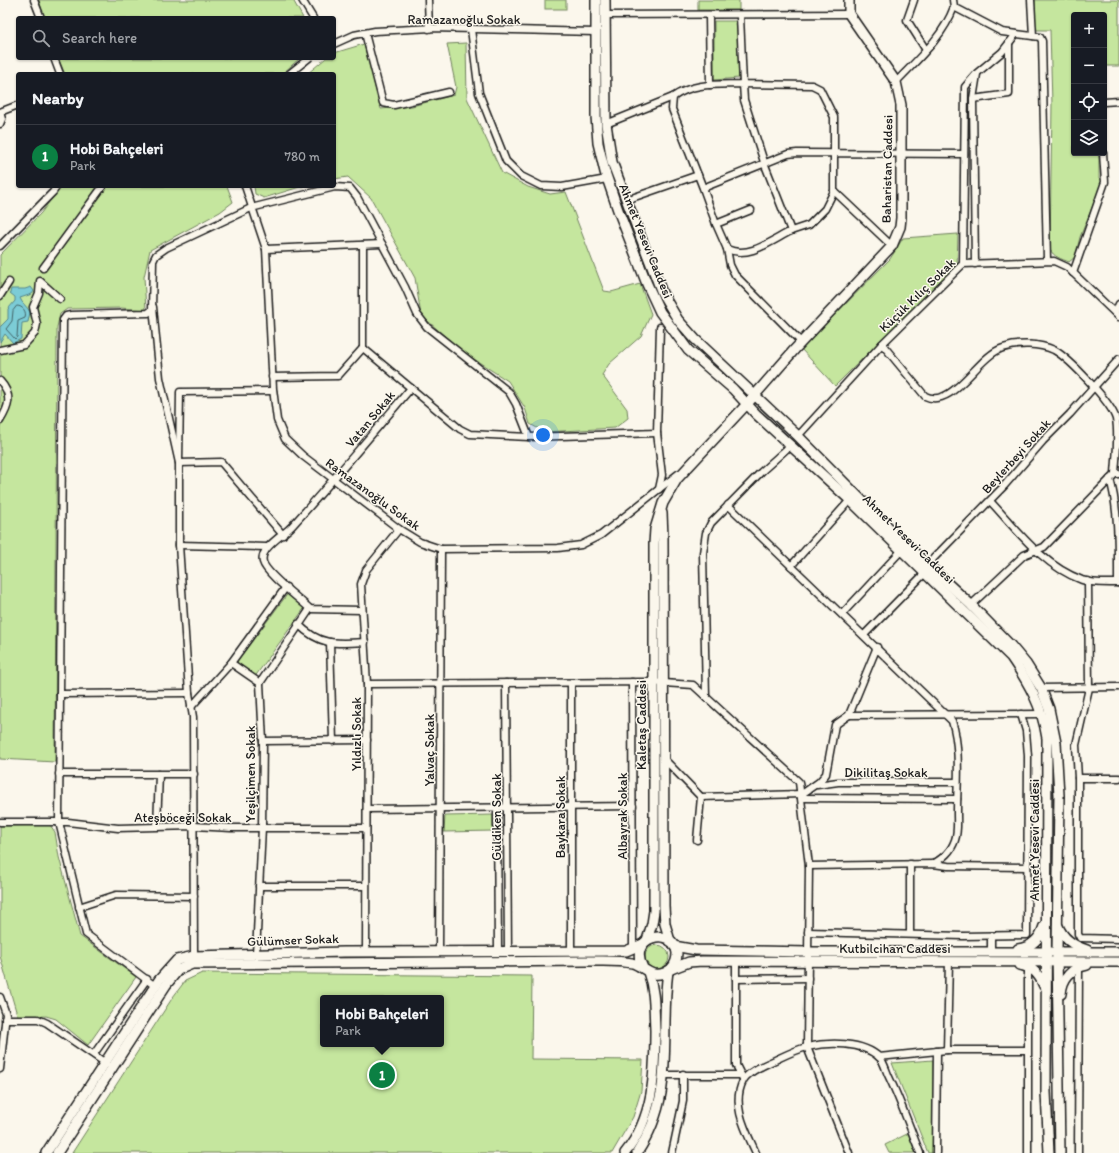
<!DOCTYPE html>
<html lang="en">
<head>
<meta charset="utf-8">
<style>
  body { margin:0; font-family:Itim,sans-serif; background:#20242c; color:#f1f3f6 }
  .controls { position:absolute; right:12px; top:12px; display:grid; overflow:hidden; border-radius:4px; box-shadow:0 1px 3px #0004 }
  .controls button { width:36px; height:36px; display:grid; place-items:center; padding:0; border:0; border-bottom:1px solid #363941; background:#171b24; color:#f1f3f6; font:20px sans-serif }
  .you { position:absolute; left:543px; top:435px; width:14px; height:14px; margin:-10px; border:3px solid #fff; border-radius:50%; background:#1a73e8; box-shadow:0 0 0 6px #1a73e833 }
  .badge { display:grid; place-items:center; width:26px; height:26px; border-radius:50%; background:#0b8043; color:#fff; font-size:13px; font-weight:700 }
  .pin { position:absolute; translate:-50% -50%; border:2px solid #fff; box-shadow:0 1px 4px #0006 }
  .popup { position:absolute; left:320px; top:995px; width:124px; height:52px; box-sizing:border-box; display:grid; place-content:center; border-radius:4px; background:#171b24; filter:drop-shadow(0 1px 3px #0005); font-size:13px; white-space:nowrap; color:#9ea1a6 }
  .popup b { font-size:15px; color:#f1f3f6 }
  .popup::after { content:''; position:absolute; left:50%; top:100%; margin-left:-8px; border:8px solid transparent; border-top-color:#171b24 }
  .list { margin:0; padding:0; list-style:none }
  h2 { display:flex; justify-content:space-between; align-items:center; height:52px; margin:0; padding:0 16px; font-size:17px }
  h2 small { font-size:13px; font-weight:400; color:#9ea1a6 }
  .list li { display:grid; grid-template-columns:26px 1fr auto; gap:12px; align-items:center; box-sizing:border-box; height:64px; padding:0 16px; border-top:1px solid #363941 }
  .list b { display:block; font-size:15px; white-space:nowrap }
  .list p { margin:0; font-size:13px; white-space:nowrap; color:#9ea1a6 }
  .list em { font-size:13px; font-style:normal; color:#9ea1a6 }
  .icon { flex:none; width:22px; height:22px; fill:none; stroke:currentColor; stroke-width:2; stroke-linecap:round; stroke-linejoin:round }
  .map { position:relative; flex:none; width:1119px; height:1153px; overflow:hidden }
  .search { position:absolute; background:#171b24; box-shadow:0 1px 3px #0004; left:16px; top:16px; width:320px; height:44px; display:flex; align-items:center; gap:10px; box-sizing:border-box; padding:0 14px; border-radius:4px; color:#9ea1a6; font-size:15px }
  .panel { position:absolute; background:#171b24; box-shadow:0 1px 3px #0004; left:16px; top:72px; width:320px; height:116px; border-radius:4px }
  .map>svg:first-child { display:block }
  .green { fill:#c5e69e; stroke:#70815d; fill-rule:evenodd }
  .water { fill:#7bccd6; stroke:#55868c }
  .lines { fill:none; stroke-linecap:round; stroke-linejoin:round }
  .shore { stroke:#426266; stroke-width:1 }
  .street-casing { stroke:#1c1c1c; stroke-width:9 }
  .secondary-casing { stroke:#1c1c1c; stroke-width:12 }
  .street { stroke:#fbf7ec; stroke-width:6 }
  .secondary { stroke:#fbf7ec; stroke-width:9 }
  .labels { text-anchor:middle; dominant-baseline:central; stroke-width:3; stroke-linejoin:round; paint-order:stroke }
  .street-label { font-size:13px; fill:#1c1c1c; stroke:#fbf7ec }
</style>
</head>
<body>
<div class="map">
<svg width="1119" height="1153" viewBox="0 0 1119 1153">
  <rect width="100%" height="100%" fill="#fbf7ec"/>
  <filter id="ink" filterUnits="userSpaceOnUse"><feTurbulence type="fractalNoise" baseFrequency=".025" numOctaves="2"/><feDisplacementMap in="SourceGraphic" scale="8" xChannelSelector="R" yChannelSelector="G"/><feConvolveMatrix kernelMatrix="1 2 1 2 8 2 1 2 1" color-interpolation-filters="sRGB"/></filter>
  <g filter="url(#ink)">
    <!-- green -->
    <g class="green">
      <path d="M39,0H293L303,18H44Z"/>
      <rect x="545" y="0" width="21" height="9"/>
      <rect x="698" y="0" width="41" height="10"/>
      <path d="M1035,0H1119V66H1104V15H1074V153H1099V178L1103,181L1080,237L1075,257L1069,262C1062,259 1053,257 1050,249L1052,104L1050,30H1035Z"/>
      <path d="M714,21H737L739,78L714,80Z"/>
      <path d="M466,43L467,98L502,173L528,187L550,194L566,192L604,291L611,292L640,284L651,314L641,336L609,364L602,375L627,409L628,418L615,428L544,432L530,424L525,408L508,381L463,352L421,315L415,278L371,198L348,177L334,179V74H307L326,58H334V53L364,44L381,109L412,106L454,95L456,87L447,44Z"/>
      <path d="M58,58H300L282,74H65Z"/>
      <path d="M61,186H227L233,202L220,212L150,250L144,277L146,310L121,308L67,309L60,314L57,327L55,762L0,759V255L41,213Z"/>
      <path d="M254,186H303L264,198L255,194Z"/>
      <path d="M958,234L957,265L835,386L801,349L890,259L903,238Z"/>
      <path d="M289,592L306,606L254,678L235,664Z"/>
      <path d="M493,815V831L444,832L445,816Z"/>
      <path d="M50,825L55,832L59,857L80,936L136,977L88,1045L56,1019L46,1016L18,1018L0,956V826Z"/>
      <circle cx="657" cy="957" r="12"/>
      <path d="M202,973L532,976L531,1059L643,1060L641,1091L633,1117L612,1153H72L173,997L185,981ZM323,998H441V1044H323Z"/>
      <path d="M933,1060V1153H928L892,1063Z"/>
      <path d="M909,1133L918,1153H889L885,1145Z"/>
    </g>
    <!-- water -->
    <path class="water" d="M31,287L34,291L32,294L20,298C22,304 27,306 30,312L28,322L22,323L21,339L13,343L5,334L0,342V327L8,319V309L15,301V297L10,293L11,289H25Z"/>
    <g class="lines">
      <!-- shore -->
      <path class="shore" d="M17,306C23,306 27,312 25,318L18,321L17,337L15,339L6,329L12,321L13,311Z"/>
      <!-- street casing -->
      <g class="street-casing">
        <g id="street">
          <path d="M34,0L41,18"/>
          <path d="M302,0L313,18"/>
          <path d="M428,0L429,29"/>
          <path d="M914,0L907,20L926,50"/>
          <path d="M953,0L954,7L1002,32L1040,37L1042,41L1047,260"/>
          <path d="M1031,0L1033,36"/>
          <path d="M605,15L849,14"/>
          <path d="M709,16L710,85"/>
          <path d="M740,16L743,84L812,85L820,89L834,117V191L825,209L809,225L791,231"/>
          <path d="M471,29L479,93L506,161L521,176L541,186L562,187L607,179"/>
          <path d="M365,33L383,103L394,105L449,92"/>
          <path d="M334,44L354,35L375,31L432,28L595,32"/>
          <path d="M54,58L60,74"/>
          <path d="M289,74L309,58"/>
          <path d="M896,82C918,59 943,37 954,7"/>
          <path d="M973,99L1009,94V43"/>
          <path d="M1104,102L1119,101"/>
          <path d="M0,112L18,105"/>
          <path d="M0,112L2,119L0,124"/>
          <path d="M606,124L673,97"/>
          <path d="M245,186L266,249L273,389L277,420L285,439L303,456L399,529L420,542L441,549L558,548L581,545L601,535L678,474"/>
          <path d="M703,188L672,109L673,97C694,82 718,85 743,84L744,100L765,165L791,231C771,241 749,259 727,249L716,224L703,188L788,154L797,153L964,154"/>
          <path d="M834,191L892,246"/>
          <path d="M626,200L698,175"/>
          <path d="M716,224L751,210"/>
          <path d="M0,246L53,192L57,186"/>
          <path d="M266,249L382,244"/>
          <path d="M727,249L730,265L735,275L801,342"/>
          <path d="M963,264L965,87L977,73L1002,52L1016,34"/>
          <path d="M975,264L973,99L977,74"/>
          <path d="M43,268L103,186"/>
          <path d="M1073,273L1105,182L1103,153"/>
          <path d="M0,296L9,282"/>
          <path d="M153,307L160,378L179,463V545L189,693L193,717L194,956"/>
          <path d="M1115,313L1119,304"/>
          <path d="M882,344L925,396C953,410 977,356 1003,348C1018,343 1039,343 1054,350C1070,359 1111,402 1116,419C1119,436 1116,457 1115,474"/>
          <path d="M363,348L460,429L470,434L529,437L657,433"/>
          <path d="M363,348V245"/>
          <path d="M0,350L24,345L35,333L37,324L33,307L39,293L40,281L60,299"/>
          <path d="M272,377L338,376L363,348"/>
          <path d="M0,381C13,395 9,407 0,421"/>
          <path d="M273,391L180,392L179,463L221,462L283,535"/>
          <path d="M798,436L882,344L963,264L1054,261L1067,267L1119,317"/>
          <path d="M1110,479C1119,510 1118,550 1118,583"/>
          <path d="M659,489L662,475L657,433L660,327"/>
          <path d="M990,501C1017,530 1043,566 1082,580C1094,584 1107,583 1119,583"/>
          <path d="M728,505L952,721C961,749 957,783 957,813C957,821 958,832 955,840C951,852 943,858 933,864"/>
          <path d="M179,545L266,547"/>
          <path d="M927,565L1004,486L1043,441L1070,414L1119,359"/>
          <path d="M791,566L850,500"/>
          <path d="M1088,581L1089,688L1076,745L1078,778V934L1080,938L1119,939"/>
          <path d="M971,605L1024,555L1044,547L1115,474H1119"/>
          <path d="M361,610L310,609C300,599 266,574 263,562C259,548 284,535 292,526C333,481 372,434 411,388"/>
          <path d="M842,614L901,551"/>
          <path d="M298,624C320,646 336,644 365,642"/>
          <path d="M864,635L925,573"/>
          <path d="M330,642L333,741"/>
          <path d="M231,663L260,683"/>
          <path d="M632,682L633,949"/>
          <path d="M506,683L508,951"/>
          <path d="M367,684L649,682L693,685L799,782L809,866L807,1047L849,1153"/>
          <path d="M1041,688L1119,687"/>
          <path d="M60,694L189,693"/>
          <path d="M706,697L703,553L706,533L711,523L761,472L791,445"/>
          <path d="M191,707L231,663L286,587"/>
          <path d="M849,715L1042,714"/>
          <path d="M263,741L367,740"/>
          <path d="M664,759L701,797L697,840"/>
          <path d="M59,774H194"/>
          <path d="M1078,778H1119"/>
          <path d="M817,785L838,782H957"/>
          <path d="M802,794L819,782L826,774L835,725L849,715L877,647"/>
          <path d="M701,797L802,794"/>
          <path d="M802,798L957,799"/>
          <path d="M497,808L498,952"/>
          <path d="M367,809L633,806"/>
          <path d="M0,822H68L118,828L194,826L231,828H366"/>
          <path d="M157,826L159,774"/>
          <path d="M910,864V934"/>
          <path d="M809,866L933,864L948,866L1027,867"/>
          <path d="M259,886H365"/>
          <path d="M79,907L116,895L194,896"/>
          <path d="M808,932L963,936L1027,935L1028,756L1026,731L1021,714"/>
          <path d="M991,936V952"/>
          <path d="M366,952L367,684L361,584L366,570L399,529"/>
          <path d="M439,952L441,549"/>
          <path d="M571,952V683"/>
          <path d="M256,954L262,827L263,741L260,683L310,609"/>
          <path d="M736,961V1065L743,1079"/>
          <path d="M736,979L808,978"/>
          <path d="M155,986L86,934L59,822L63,320L66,316L71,315L148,313L152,310L153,261L156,255L166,248L251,208L335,187L350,188L357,197L405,287L417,314L427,327L509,392L516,404L529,437"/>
          <path d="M0,997L6,1014L0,1069"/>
          <path d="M5,1019H38L47,1023L107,1064"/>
          <path d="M947,1050L949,961"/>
          <path d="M94,1054L147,979"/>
          <path d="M879,1057L947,1050H1027"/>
          <path d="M664,1075H741"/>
          <path d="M672,1153L683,1101V1074"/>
          <path d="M756,1153C746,1131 731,1105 743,1081C747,1072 764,1065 773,1061C784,1056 795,1050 807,1047C828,1042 863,1041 880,1058C884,1062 886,1071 889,1077C901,1102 910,1128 920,1153"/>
          <path d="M936,1153L937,1051"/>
          <path d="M1028,1153V967"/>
          <path d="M1078,1153L1079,967"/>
        </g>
      </g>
      <!-- secondary casing -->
      <g class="secondary-casing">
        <g id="secondary">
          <path d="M596,0V116L598,143L605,172L618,210L647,284L660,312L688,350L733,389L756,414L850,500L1011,657C1029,683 1042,706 1047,738L1046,1092L1049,1153"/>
          <path d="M605,0L606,124L612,162L662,293L678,320L695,339L798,436L906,545L971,605L1011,646L1026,664L1041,688L1049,709L1056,743L1059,795L1057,952L1060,1153"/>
          <path d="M662,513L663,537L664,906L665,924L670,941"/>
          <path d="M1058,926C1063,939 1074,946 1087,950"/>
          <path d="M647,940L652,924L654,911V544L655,529L663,503L677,479L747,404L795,349L892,246L900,227L901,218V105L896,82L849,14V0"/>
          <path d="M674,946L696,950L808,952H1119"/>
          <path d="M1018,949C1032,947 1040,939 1044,926"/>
          <path d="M1019,965C1033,967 1039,974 1044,986"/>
          <path d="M671,969L689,962L702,961L1119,962"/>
          <path d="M1061,994C1062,978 1072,968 1087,965"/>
          <path d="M46,1153L159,980L177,960L194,956L344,952L626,951L643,944"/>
          <path d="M57,1153L166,985L178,970L192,964L589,961C603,961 618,960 632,963C640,965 646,972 654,974C659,975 666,973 671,969C675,965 677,959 677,953C673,924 626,937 643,968"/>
          <path d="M625,1153C654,1118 655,1073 655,1030C654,1009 655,991 648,972"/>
          <path d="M637,1153C677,1094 659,1037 668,971"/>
        </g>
      </g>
      <!-- street -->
      <use href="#street" class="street"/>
      <!-- secondary -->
      <use href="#secondary" class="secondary"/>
    </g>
  </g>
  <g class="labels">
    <!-- street labels -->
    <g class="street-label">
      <text x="464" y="19">Ramazanoğlu Sokak</text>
      <text transform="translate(887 169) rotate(-89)">Baharistan Caddesi</text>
      <text transform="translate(646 241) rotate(68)">Ahmet Yesevi Caddesi</text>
      <text transform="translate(917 295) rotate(-44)">Küçük Kılıç Sokak</text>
      <text transform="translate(370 419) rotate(-50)">Vatan Sokak</text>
      <text transform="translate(1016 456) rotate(-48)">Beylerbeyi Sokak</text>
      <text transform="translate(373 494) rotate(36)">Ramazanoğlu Sokak</text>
      <text transform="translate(909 539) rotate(44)">Ahmet Yesevi Caddesi</text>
      <text transform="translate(641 725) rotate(-90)">Kaletaş Caddesi</text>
      <text transform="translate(356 734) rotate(-90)">Yıldızlı Sokak</text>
      <text transform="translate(429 750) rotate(-90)">Yalvaç Sokak</text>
      <text x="886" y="772">Dikilitaş Sokak</text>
      <text transform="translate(250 774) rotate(-90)">Yeşilçimen Sokak</text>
      <text transform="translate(622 816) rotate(-90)">Albayrak Sokak</text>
      <text x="183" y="817">Ateşböceği Sokak</text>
      <text transform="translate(496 817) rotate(-90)">Güldiken Sokak</text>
      <text transform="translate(560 817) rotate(-90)">Baykara Sokak</text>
      <text transform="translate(1034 840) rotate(-90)">Ahmet Yesevi Caddesi</text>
      <text transform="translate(293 940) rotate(-2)">Gülümser Sokak</text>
      <text x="895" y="948">Kutbilcihan Caddesi</text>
    </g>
  </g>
</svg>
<div class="controls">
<button>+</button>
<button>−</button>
<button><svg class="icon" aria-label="locate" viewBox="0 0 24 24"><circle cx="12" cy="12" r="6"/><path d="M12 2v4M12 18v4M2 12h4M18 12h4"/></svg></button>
<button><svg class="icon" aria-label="layers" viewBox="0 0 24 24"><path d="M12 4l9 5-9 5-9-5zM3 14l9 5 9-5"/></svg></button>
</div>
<div class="you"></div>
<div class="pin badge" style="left:382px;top:1075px">1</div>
<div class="popup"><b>Hobi Bahçeleri</b>Park</div>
<div class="search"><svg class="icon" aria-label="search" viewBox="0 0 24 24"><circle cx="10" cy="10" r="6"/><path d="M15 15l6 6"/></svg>Search here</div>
<section class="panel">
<h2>Nearby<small></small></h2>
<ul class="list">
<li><span class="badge">1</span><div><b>Hobi Bahçeleri</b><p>Park</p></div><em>780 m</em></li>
</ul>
</section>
</div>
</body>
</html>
